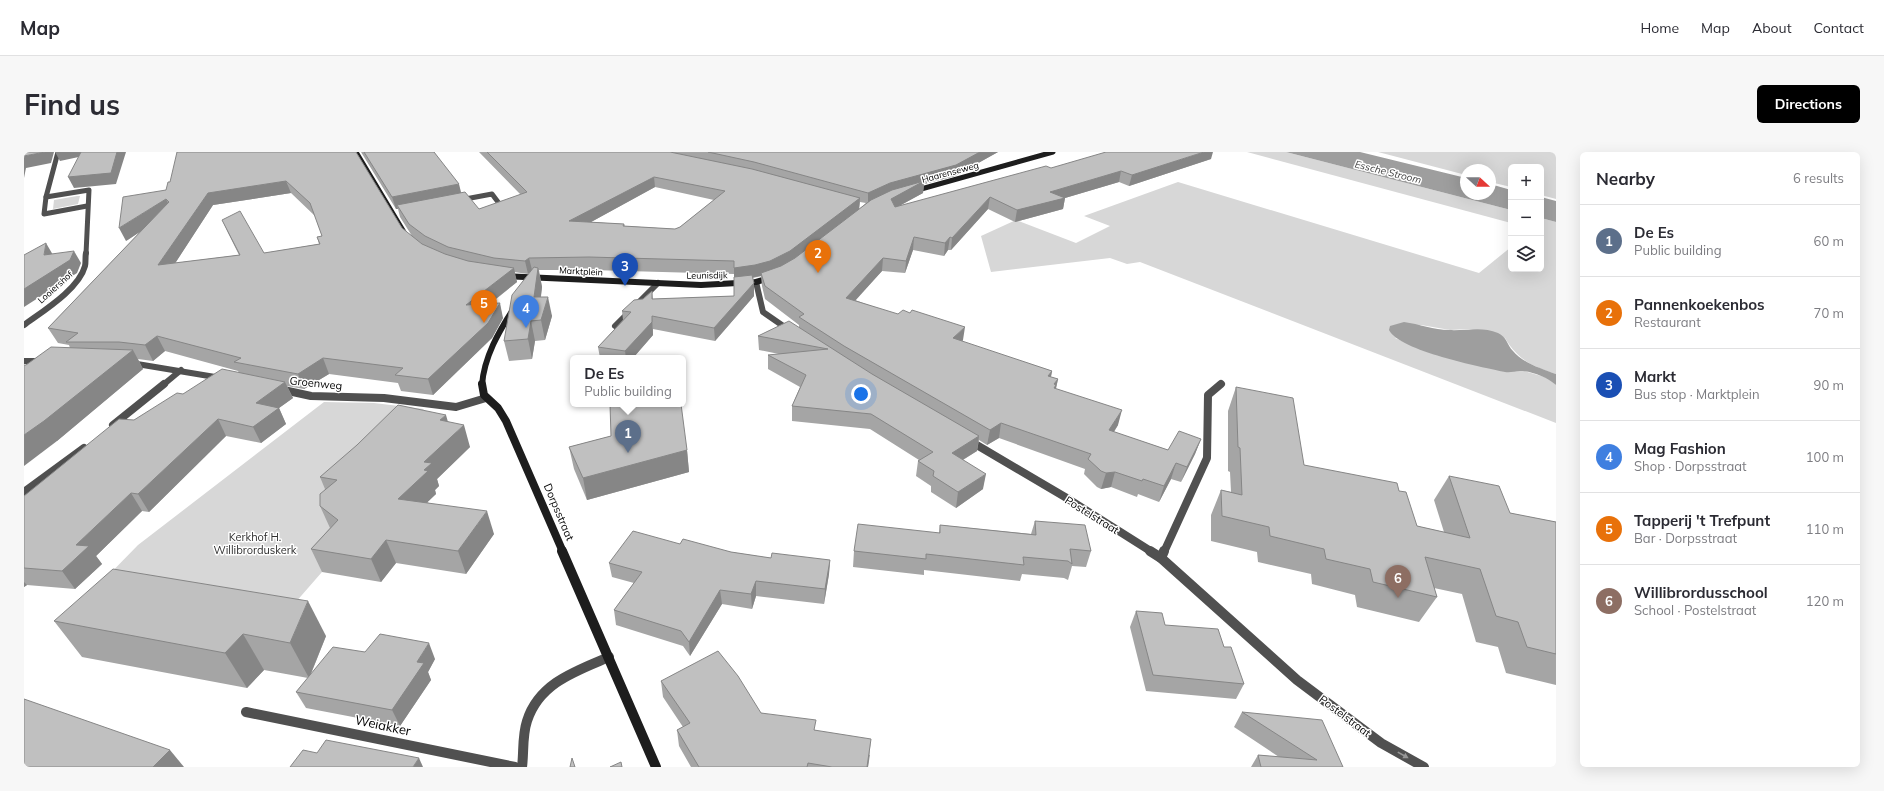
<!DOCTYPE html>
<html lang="en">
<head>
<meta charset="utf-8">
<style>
  body { margin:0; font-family:Mulish,sans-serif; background:#f7f7f7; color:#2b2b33 }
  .controls { position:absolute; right:12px; top:12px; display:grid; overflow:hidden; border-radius:6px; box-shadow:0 4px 16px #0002 }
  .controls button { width:36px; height:36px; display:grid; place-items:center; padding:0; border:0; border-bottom:1px solid #e1e1e2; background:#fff; color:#2b2b33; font:20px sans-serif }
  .compass { position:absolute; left:1436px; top:12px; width:36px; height:36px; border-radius:50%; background:#fff; box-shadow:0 4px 16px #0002; rotate:111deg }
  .you { position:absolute; left:837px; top:242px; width:14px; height:14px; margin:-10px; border:3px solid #fff; border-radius:50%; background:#1a73e8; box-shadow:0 0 0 6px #1a73e833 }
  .badge { display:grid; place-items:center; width:26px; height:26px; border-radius:50%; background:#000; color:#fff; font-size:13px; font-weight:700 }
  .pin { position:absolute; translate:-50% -33px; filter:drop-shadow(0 1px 2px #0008) }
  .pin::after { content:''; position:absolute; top:21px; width:14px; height:12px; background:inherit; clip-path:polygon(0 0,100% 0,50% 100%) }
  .popup { position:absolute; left:546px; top:203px; width:116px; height:52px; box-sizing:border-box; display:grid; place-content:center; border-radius:6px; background:#fff; filter:drop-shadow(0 1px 3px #0005); font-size:13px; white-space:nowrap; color:#7c7c81 }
  .popup b { font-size:15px; color:#2b2b33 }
  .popup::after { content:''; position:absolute; left:50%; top:100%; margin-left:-8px; border:8px solid transparent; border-top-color:#fff }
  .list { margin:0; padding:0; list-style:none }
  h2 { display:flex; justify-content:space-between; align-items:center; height:52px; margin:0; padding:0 16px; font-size:17px }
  h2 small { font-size:13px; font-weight:400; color:#7c7c81 }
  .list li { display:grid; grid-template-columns:26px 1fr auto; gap:12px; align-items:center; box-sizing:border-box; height:72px; padding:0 16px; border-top:1px solid #e1e1e2 }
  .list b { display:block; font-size:15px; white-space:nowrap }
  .list p { margin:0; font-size:13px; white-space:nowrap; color:#7c7c81 }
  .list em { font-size:13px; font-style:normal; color:#7c7c81 }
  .icon { flex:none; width:22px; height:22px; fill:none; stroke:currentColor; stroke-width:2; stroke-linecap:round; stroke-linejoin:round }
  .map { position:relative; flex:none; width:1532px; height:615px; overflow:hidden; border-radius:6px }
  header { display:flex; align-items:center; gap:24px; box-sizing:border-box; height:56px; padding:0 20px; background:#fff; border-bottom:1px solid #e1e1e2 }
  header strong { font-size:19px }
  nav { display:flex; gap:22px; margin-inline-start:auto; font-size:14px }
  .intro { display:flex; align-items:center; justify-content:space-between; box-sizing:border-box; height:96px; padding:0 24px }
  h1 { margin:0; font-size:28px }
  .button { padding:10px 18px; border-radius:6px; background:#000; color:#fff; font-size:14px; font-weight:700 }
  main { display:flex; gap:24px; padding:0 24px }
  aside { flex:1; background:#fff; border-radius:6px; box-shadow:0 4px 16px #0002 }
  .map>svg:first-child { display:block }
  .green { fill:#d7d7d7 }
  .water { fill:#9e9e9e }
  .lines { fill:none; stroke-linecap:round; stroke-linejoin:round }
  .lane-far1 { stroke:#505050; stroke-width:8 }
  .lane { stroke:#505050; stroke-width:10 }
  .street-far3 { stroke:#505050; stroke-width:5 }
  .street-far2 { stroke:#505050; stroke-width:6 }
  .street-far1 { stroke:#505050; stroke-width:8 }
  .street { stroke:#505050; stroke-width:10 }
  .secondary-far3 { stroke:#1d1d1d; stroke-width:5 }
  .secondary-far2 { stroke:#1d1d1d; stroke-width:6 }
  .secondary-far1 { stroke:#1d1d1d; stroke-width:8 }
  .secondary { stroke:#1d1d1d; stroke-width:10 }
  .wall { fill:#a5a5a5; fill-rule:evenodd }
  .shaded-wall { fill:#868686 }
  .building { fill:#c0c0c0; stroke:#868686; fill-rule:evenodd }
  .oneway { fill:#969696 }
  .labels { text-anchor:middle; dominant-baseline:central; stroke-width:3; stroke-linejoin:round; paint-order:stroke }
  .far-street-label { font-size:9px; fill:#000; stroke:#fff }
  .far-water-label { font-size:10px; font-style:italic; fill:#3f3f3f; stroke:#fff }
  .street-label { font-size:11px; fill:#000; stroke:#fff }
  .park-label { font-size:11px; fill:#2e2e2e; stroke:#fff }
  .near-street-label { font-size:13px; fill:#000; stroke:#fff }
</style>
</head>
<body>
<header>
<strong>Map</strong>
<nav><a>Home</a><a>Map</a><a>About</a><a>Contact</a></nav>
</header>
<div class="intro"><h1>Find us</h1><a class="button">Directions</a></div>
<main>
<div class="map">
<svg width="1532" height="615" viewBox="0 0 1532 615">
  <rect width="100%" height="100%" fill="#fff"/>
  <!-- green -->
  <g class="green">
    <path d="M1223,0H1262L1487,58V71Z"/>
    <path d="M1354,0H1532V47L1517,43V15H1487V35L1466,30V18H1442V23Z"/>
    <path d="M1154,30L1455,121L1487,95V117H1517V66L1532,70V222C1508,214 1494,208 1481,186L1445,177L1426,178L1397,173L1371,186L1407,201L1483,220L1497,218L1524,226L1532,233V271L1116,110L1103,112L1086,106L967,120L957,84L992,68L1052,91L1086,74L1060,64Z"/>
    <path d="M53,44H56L54,52L29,57L30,48Z"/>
    <path d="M300,250L350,251L400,257L369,288L325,389L257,467L71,437L114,393Z"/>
  </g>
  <!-- water -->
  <g class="water">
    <path d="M1262,0H1336L1442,26V42H1466V32L1487,38V58Z"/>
    <path d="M1517,45L1532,49V70L1517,66Z"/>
    <path d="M1380,170C1395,172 1410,178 1425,178C1442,179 1458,174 1474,181C1483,185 1483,193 1489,199C1499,211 1518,217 1532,222V233C1523,225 1508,219 1496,219C1491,219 1486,221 1481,220C1457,215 1376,199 1365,178L1366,174Z"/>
  </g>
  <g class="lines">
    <!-- lane-far1 -->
    <path class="lane-far1" d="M1140,400L1183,306L1184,243L1197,232"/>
    <!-- lane -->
    <path class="lane" d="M1137,406L1140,399"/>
    <!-- street-far3 -->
    <g class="street-far3">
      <path d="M34,0L22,45L20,62L63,54"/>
      <path d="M22,45L65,38L62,102"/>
      <path d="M436,48L468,42L477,54"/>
    </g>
    <!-- street-far2 -->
    <g class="street-far2">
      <path d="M732,130L739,160L765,178"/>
      <path d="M0,173C19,159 55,137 61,114C62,110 61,105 62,101"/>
      <path d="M591,174L634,131"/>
      <path d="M0,209H18"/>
      <path d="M107,211L197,226"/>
      <path d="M139,233L157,218"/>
    </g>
    <!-- street-far1 -->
    <g class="street-far1">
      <path d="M255,237L287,244L360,246L432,255L462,246"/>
      <path d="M89,273L140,232"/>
      <path d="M946,289L1041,345L1128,400"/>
      <path d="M0,340L60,296"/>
    </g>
    <!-- street -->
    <g class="street">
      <path d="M1126,399L1137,406L1273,528L1357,591L1400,615"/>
      <path d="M222,560L491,615"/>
      <path d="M498,615C500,600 498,584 503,569C515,531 552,519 585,505"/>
    </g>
    <!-- secondary-far3 -->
    <g class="secondary-far3">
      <path d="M332,0L383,85"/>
      <path d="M890,39L1029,0"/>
    </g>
    <!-- secondary-far2 -->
    <g class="secondary-far2">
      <path d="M481,124L677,133L732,130L746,126"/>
      <path d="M458,233C460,205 475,179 490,156"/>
    </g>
    <!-- secondary-far1 -->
    <path class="secondary-far1" d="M458,232L460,243L474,256L482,269L539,400"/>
    <!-- secondary -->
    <path class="secondary" d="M538,399L632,615"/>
  </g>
  <!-- wall -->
  <g class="wall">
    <path d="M332,0L378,76L388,84L376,65L374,57H372L337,0H410L437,41L455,57L497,43L455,0H974L931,24L900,32L899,41L875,54L1027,16L1187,7L1105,34L1095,30L1041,46L1039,57L991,70L964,57L927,98H924L920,104L889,98L881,121L858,119L831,148L939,188L938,190L1028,219L1027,225L1034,227L1032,237L1094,273L1090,280L1144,298L1177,287L1171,302L1157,330L1147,327L1135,350L1114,342L1113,345L1087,335L1077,337L1073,335L1060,322L1061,317L975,286L963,293L955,288L953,299L939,308L959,337L932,356L907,340V334L892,324L894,309L895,308L846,277L768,269V254L776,235L744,217V203L755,202L735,198L734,184L775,176V173L741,147L738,134L737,124L729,126L730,131V144L691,189L629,177V183L609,206H576L574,195L599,168L598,159L619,147L628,139L629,147L710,144V122L567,118H515L518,135L517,145L528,164L521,188L511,189L508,207L485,209L480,189L508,118L504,122L490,120L493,130L466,152L479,166L468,186L409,243L377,239L374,231L305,222L280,237L263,234L269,246L255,256L262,272L237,291L202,284L125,360L118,359L72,404L78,412L51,437L3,433L0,435V344L110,268L159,242L215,221L214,219L141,199L129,209L114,207L119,217L33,289L2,213L46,196L45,193L34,191L24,176L117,79L102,89L142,38ZM631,35L690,48L656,75L651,77L601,74L600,72L567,70ZM267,41L291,64L298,84L293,85L295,92L240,101L198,68L204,81L215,103L151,111L189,53ZM836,50L842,51L835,57Z"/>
    <path d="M1212,235L1280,313L1375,339L1393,374L1420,380L1410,348L1425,324L1486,361L1532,370V533L1482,521L1474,495L1452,490L1438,442L1410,436L1413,445L1395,470L1333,455L1331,443L1288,432L1287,422L1234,410L1233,400L1187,389V363L1197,338L1207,340L1206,320L1204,319V259Z"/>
    <path d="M424,269L446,295L413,327L415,334L411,338L412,342L403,350L470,382L442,422L372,411L357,430L298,420L287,397L306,376L296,354L301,337L296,325Z"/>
    <path d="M587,284L663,298L665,320L563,348L550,317L545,295Z"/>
    <path d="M1011,369L1067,399L1062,415L1048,414L1044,428L1040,426L998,422L996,429L900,418V423L829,415L830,399L915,381L916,373L1007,382Z"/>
    <path d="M656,392L707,400L747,406L806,408L805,422L800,452L732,444L728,457L698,452L666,504L659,494L592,473L590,458L610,431L588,425L585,411Z"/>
    <path d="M1112,459L1141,473L1200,495L1220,532L1212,547L1122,539L1106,475Z"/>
    <path d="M30,469L302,484L287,522L341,500L411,507L404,520L407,528L376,574L282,556L272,540L284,526L240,518L223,536L58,505Z"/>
    <path d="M637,529L791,578L846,603L844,615H667L655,594L653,578L659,575L639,545Z"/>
    <path d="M1218,560L1319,615H1227L1234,603L1255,605L1210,575Z"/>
  </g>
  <!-- shaded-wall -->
  <g class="shaded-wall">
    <path d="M21,0H30L27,11L2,16L0,26V4Z"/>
    <path d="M31,0H67L64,3L36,9Z"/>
    <path d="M93,0H102L92,32L50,36L44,25Z"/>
    <path d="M956,0H974L931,24L900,32L899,41L866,59L867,47L844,52V41L866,31Z"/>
    <path d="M1180,0H1189L1187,7L1105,34L1108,23Z"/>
    <path d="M1097,19L1095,30L1041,46L1039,57L991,70L993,58L1026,40Z"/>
    <path d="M630,25L631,35L547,81L545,69Z"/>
    <path d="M262,29L267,41L189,53L141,127L134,113L184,41Z"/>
    <path d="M435,32L438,44L373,53L374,57H372L368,45Z"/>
    <path d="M966,45L964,57L927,98L928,86Z"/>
    <path d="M836,46L835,58L766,111L737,121V124L731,125L710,128V116Z"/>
    <path d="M142,47L148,59L102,89L95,76Z"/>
    <path d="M890,85L889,98L881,121L882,109Z"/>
    <path d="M926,85L924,98L920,104L921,91Z"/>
    <path d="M22,91L29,103H20Z"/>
    <path d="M50,99L57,111L53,121L0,155V137Z"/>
    <path d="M505,106L508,118L504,122L501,109Z"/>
    <path d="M859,106L858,119L822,159V146Z"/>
    <path d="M490,116L493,130L446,167L442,153Z"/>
    <path d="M514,116L518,135L514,165L510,145Z"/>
    <path d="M730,131V144L691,189L690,176Z"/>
    <path d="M524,145L528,164L521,188L517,168Z"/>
    <path d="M476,151L479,166L468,186L409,243L404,227Z"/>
    <path d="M628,164L629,183L609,206H602L601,199Z"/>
    <path d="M507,169L511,189L508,207L504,187Z"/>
    <path d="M941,175L939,188L927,200L929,186Z"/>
    <path d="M133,184L141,199L129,209L121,193Z"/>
    <path d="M109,198L119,217L33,289L0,314V283Z"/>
    <path d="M299,206L305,222L280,237L274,222Z"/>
    <path d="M1028,219L1025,234L1024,224Z"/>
    <path d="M1034,227L1029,248L1030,232Z"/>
    <path d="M261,230L269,246L255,256L262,272L237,291L229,275L232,251Z"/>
    <path d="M1098,258L1094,273L1081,293L1085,278Z"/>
    <path d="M422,263L428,284L440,273L446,295L413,327L415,334L411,338L412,342L383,370L374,347L400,318V310L416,268Z"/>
    <path d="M194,267L202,284L125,360L114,342Z"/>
    <path d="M977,271L975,286L963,293L966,278Z"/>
    <path d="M955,284L953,299L925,316L928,301Z"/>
    <path d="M1177,287L1171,302L1157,330L1163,315Z"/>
    <path d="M663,298L665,320L563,348L559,326Z"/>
    <path d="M1152,311L1147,327L1135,350L1140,334Z"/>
    <path d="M1091,320L1087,335L1077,337L1082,321Z"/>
    <path d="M962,322L959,337L932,356L934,340Z"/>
    <path d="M107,341L118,359L72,404L78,412L51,437L38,419L52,393Z"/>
    <path d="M463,359L470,382L442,422L434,399Z"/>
    <path d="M362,388L372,411L357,430L347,407Z"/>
    <path d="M806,408L805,422L800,452L801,437Z"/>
    <path d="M732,429V444L728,457L727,442Z"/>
    <path d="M0,430L3,433L0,435Z"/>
    <path d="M696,438L698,452L666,504L665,490Z"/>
    <path d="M284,449L302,484L285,526L266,491Z"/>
    <path d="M219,482L240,518L223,536L201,501Z"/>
    <path d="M405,491L411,507L404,520L407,528L376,574L368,558L393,510Z"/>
    <path d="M847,587L844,615H843Z"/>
    <path d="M146,598L160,615H129Z"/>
    <path d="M395,606L399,615H389Z"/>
  </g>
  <!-- building -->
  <g class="building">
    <path d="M0,0H21L0,4Z"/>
    <path d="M57,0H93L87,21L44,25Z"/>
    <path d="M153,0H332L378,76L398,92L421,102L444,109L490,116L442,153L476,151L464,171L404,227L371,223L379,216L299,206L274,222L210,210L217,206L133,184L121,193L95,190H42L54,181L24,176L145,50L142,47L95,76L99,45L142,38L144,30H146ZM262,29L286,51L298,84L293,85L296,92L240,101L216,59L198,68L216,103L134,113L184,41Z"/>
    <path d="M340,0H410L435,32L368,45Z"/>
    <path d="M463,0H646L728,17L836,46L766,99L746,109L731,113L710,116V109L565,105L505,106L501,109L470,106L424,95L401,84L385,72L373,53L441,40L455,57L503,40ZM630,25L701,39L656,75L651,77L599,74L600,72L545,69Z"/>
    <path d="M684,0H956L932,13L866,31L844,41L730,10Z"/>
    <path d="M1082,0H1180L1108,23L1097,19L1026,40L1041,46L993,58L966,45L928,86L926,85L921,91L890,85L882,109L859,106L822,146L874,162L879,158L886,161L888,158L941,175L929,186L1028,219L1024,224L1034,227L1030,232L1032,233L1030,236L1098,258L1085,278L1144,298L1155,279L1177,287L1163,315L1152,311L1140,334L1119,327L1118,329L1091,320L1082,321L1077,319L1064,307L1067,302L977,271L966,278L820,194L775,165L780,162L741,134L737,121L757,114L771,106L847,48L868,38L900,29L867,47L871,55L1022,14L1027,16Z"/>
    <path d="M22,91L20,103L50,99L46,108L0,137V103Z"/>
    <path d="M510,115L514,116L510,145H524L517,168L507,169L504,187L480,189L488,143Z"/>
    <path d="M728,123L730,131L690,176L628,164V170L601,199L574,195L607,160L598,159L610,148L619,147L628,139V147L710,144V125Z"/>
    <path d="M765,169L848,222L955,284L928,301L962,322L934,340L909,324L910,319L894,309L909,300L847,262L768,254L782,223L744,203L804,197L734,184Z"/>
    <path d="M27,195L109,198L20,269L0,283V213H2Z"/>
    <path d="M198,217L261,230L232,251L255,256L229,275L194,267L114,342L107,341L52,393L65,394L38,419L0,416V344L95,267L110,268L153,241L159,242Z"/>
    <path d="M1212,235L1269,246L1280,313L1373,331L1375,339L1382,340L1393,374L1446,386L1425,324L1475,334L1486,361L1532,370V502L1503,495L1494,470L1472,464L1456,417L1401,405L1413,445L1349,430L1346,417L1302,407L1300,397L1246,384L1245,375L1198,364L1197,338L1218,343L1216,296L1214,295Z"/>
    <path d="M586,252H657L663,298L559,326L545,295L587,284Z"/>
    <path d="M374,253L422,263L416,268L440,273L400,310L408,311L400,318L404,319L374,347L463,359L434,399L362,388L347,407L287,397L314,368L296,354V342L313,328L296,325L333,293Z"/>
    <path d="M1011,369L1061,373L1067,399L1046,397L1048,412L1044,409L999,405L1000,413L902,402V407L830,399L834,372L916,381V373L1012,383Z"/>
    <path d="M609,379L656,392L659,387L707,400L747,406L748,401L806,408L801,437L732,429L727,442L696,438L665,490L657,479L590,458L618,420L585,411Z"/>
    <path d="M89,417L284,449L266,491L219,482L201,501L30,469Z"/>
    <path d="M1112,459L1138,461L1141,473L1194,477L1200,495H1207L1220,532L1129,523Z"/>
    <path d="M356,482L405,491L393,510L400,511L368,558L272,540L309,495L341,500Z"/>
    <path d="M694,499L714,524L737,561L792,568L790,578L847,587L843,615H808L784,611L783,615H675L653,578L666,571L637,529Z"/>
    <path d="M0,547L146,598L129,615H0Z"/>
    <path d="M1218,560L1298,568L1319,615H1237L1234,603L1293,608Z"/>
    <path d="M302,588L395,606L389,615H266L279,598L293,601Z"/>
    <path d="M548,606L551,615H546Z"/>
    <path d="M597,610L598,615H586Z"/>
  </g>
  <!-- one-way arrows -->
  <defs><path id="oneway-solid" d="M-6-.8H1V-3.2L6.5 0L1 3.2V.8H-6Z"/></defs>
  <use class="oneway" href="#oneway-solid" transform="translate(1379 603) rotate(29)"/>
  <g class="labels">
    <!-- far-street labels -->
    <g class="far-street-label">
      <text transform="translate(926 20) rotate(-15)">Haarenseweg</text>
      <text transform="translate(557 119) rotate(3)">Marktplein</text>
      <text transform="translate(683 123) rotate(-1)">Leunisdijk</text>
      <text transform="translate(31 135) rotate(-42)">Looiershof</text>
    </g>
    <!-- far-water labels -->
    <g class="far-water-label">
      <text transform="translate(1364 20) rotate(14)">Essche Stroom</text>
    </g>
    <!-- street labels -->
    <g class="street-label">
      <text transform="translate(292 231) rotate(6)">Groenweg</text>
      <text transform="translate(535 360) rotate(67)">Dorpsstraat</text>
      <text transform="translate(1068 363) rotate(32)">Postelstraat</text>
      <text transform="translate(1321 564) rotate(37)">Postelstraat</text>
    </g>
    <!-- park labels -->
    <g class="park-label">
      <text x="231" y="385">Kerkhof H.<tspan x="231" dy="13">Willibrorduskerk</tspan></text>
    </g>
    <!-- near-street labels -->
    <g class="near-street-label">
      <text transform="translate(359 573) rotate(12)">Weiakker</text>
    </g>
  </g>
</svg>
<div class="controls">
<button>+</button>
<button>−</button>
<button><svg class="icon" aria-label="layers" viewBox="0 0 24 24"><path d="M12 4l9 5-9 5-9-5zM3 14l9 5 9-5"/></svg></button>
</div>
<svg class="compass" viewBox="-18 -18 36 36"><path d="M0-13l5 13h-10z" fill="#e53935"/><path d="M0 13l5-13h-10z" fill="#7c7c81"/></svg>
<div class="you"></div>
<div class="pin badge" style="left:604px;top:301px;background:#5c6f8a">1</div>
<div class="popup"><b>De Es</b>Public building</div>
<div class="pin badge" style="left:794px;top:121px;background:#e8710a">2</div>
<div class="pin badge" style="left:601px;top:134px;background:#1a4fb4">3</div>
<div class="pin badge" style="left:502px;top:176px;background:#3f7fe0">4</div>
<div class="pin badge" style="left:460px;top:171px;background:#e8710a">5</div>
<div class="pin badge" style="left:1374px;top:446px;background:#8d6e63">6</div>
</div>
<aside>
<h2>Nearby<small>6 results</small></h2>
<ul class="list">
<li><span class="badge" style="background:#5c6f8a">1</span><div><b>De Es</b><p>Public building</p></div><em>60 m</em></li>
<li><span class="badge" style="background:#e8710a">2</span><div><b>Pannenkoekenbos</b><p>Restaurant</p></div><em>70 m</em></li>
<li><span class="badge" style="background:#1a4fb4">3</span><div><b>Markt</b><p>Bus stop · Marktplein</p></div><em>90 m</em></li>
<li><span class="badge" style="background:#3f7fe0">4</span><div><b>Mag Fashion</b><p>Shop · Dorpsstraat</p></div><em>100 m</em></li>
<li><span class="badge" style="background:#e8710a">5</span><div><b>Tapperij 't Trefpunt</b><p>Bar · Dorpsstraat</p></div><em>110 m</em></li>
<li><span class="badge" style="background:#8d6e63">6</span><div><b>Willibrordusschool</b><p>School · Postelstraat</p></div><em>120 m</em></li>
</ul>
</aside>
</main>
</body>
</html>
